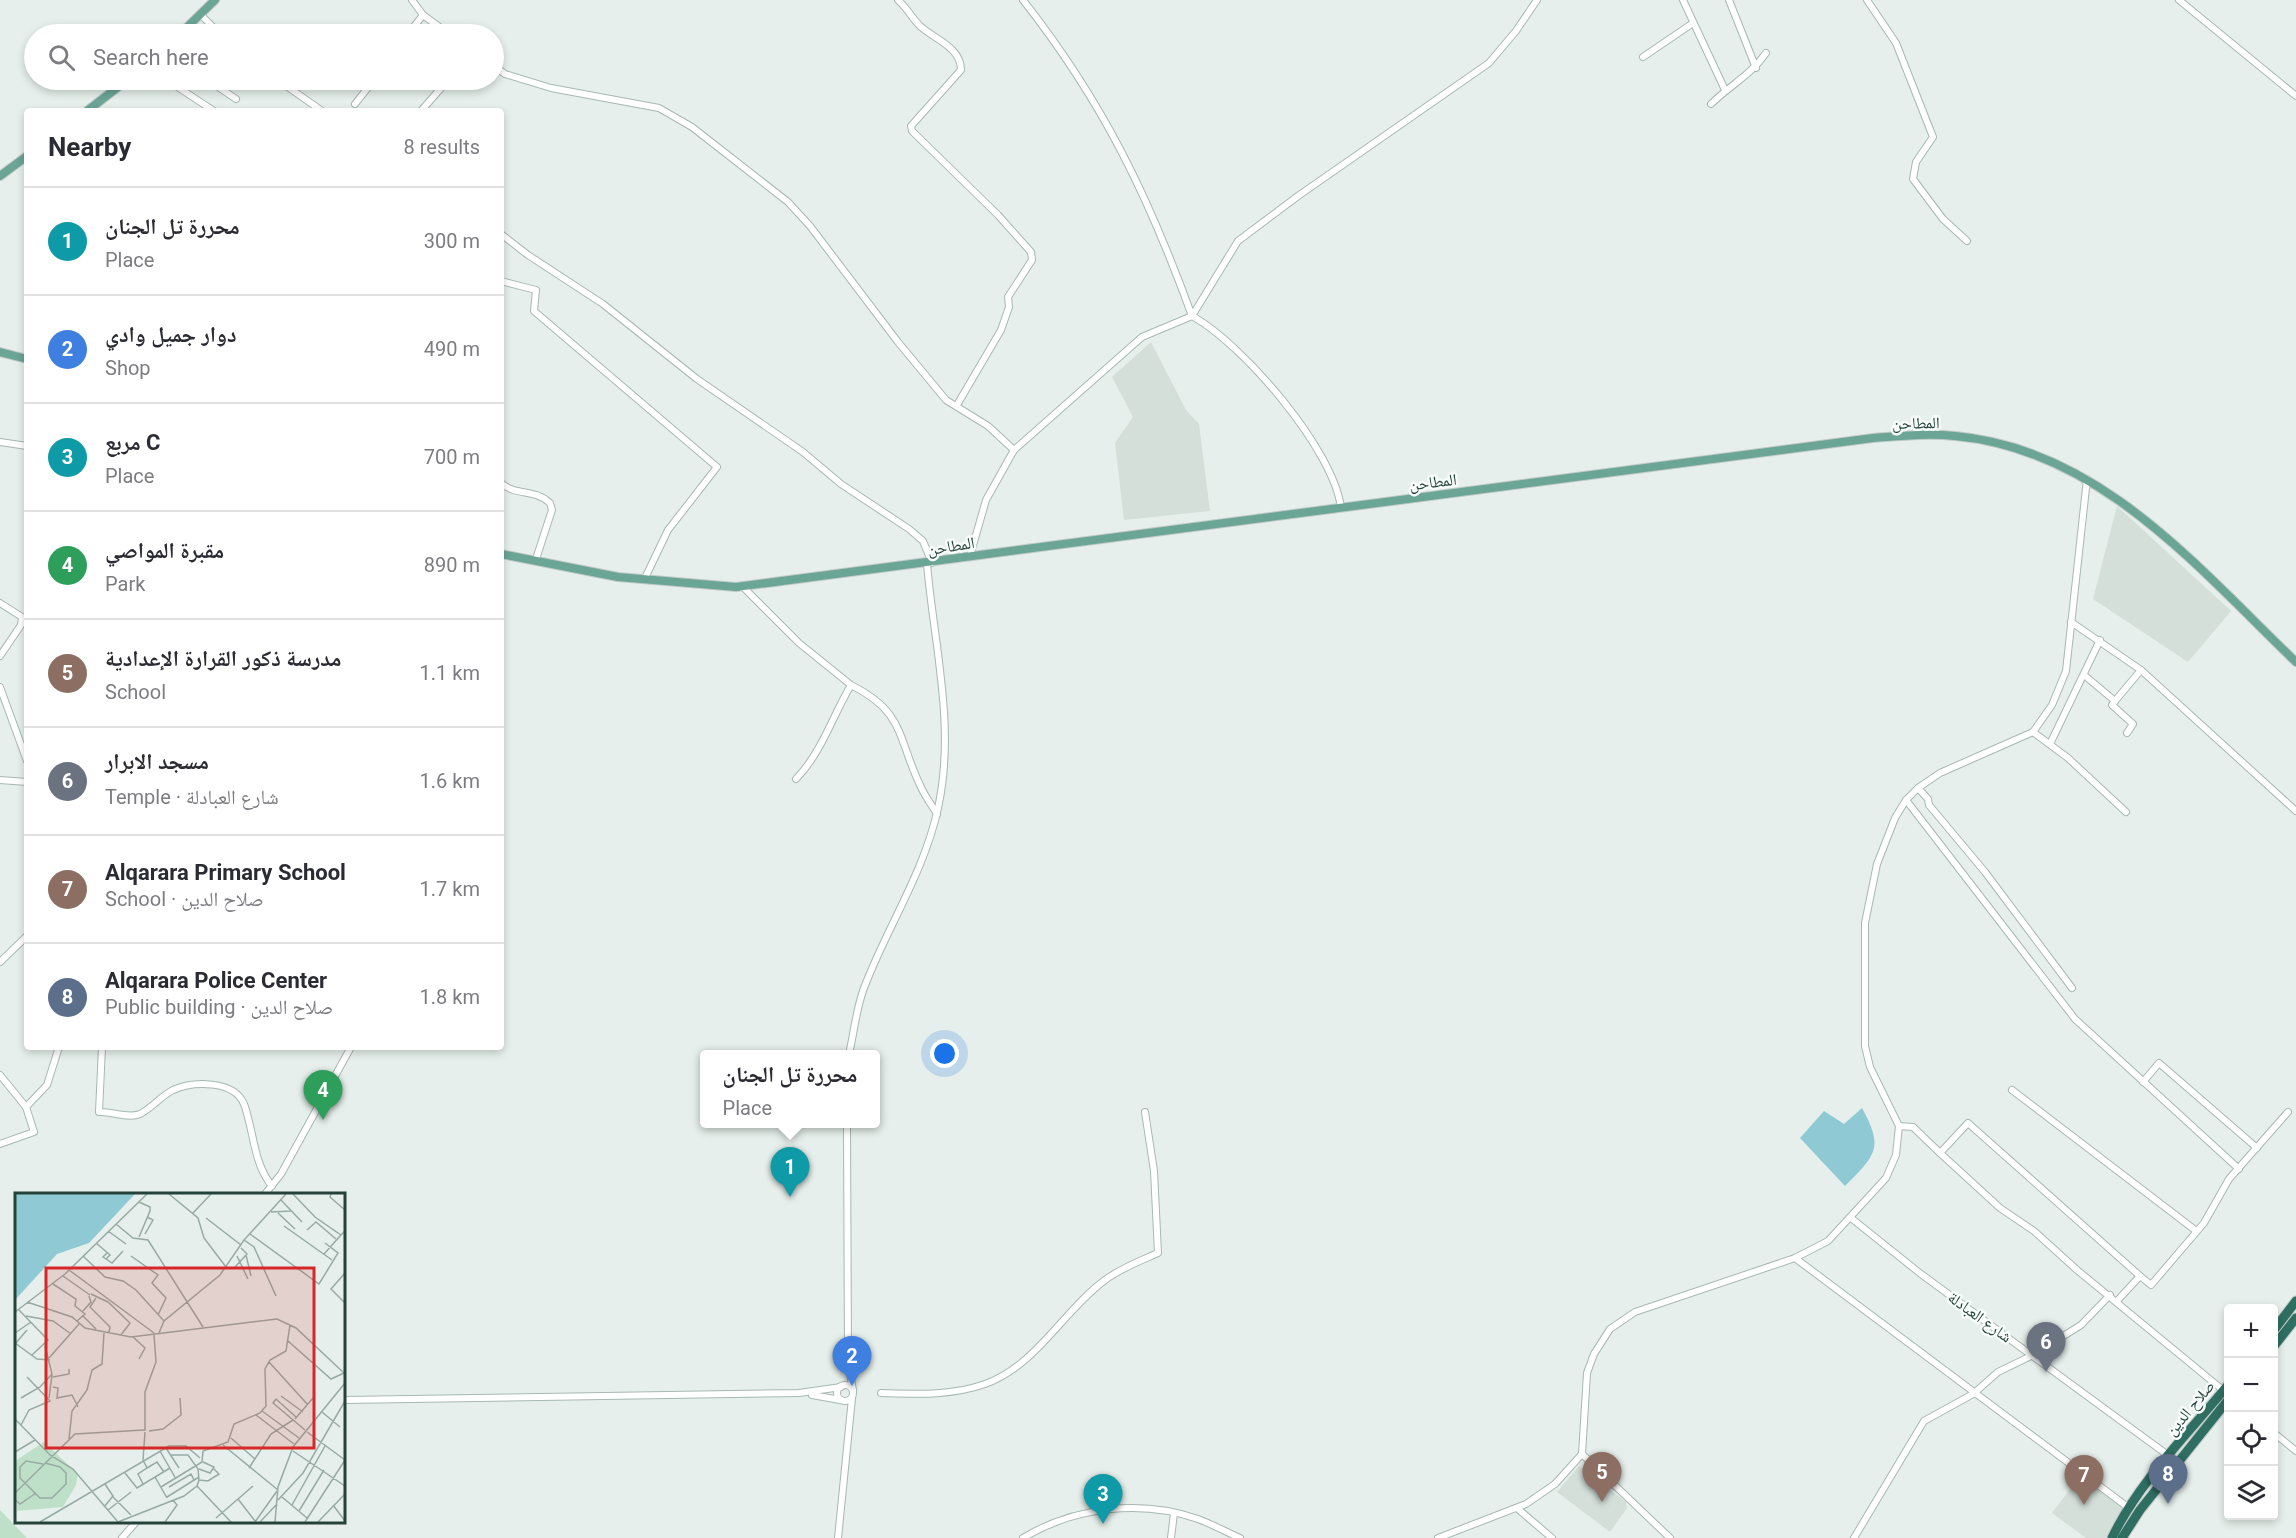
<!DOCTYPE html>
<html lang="en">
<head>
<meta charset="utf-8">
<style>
  body { margin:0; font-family:Roboto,"Noto Naskh Arabic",sans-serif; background:#f2f2f3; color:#2b2b33 }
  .controls { position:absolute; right:18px; bottom:18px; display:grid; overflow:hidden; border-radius:6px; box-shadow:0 3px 9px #0003 }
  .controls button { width:54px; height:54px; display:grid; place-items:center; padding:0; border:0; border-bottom:2px solid #e1e1e2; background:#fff; color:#2b2b33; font:30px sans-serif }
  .you { position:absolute; left:945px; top:1054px; width:21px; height:21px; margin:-15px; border:4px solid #fff; border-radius:50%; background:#1a73e8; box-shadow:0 0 0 9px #1a73e833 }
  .badge { display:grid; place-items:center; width:39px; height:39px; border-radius:50%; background:#855347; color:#fff; font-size:20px; font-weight:700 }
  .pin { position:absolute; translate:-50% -50px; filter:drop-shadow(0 2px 3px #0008) }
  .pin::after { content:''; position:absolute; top:32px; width:21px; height:18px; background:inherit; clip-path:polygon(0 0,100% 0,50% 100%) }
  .popup { position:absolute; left:700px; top:1050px; width:180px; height:78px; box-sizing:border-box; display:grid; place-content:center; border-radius:6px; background:#fff; filter:drop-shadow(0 2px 4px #0005); font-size:20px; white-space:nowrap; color:#7c7c81 }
  .popup b { font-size:22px; color:#2b2b33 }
  .popup::after { content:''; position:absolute; left:50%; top:100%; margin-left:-12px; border:12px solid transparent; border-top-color:#fff }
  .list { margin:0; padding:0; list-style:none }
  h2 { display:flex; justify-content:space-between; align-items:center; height:78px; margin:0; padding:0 24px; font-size:26px }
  h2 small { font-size:20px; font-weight:400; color:#7c7c81 }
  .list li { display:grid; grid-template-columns:39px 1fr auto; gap:18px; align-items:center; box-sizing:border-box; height:108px; padding:0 24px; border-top:2px solid #e1e1e2 }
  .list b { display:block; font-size:22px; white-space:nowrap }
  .list p { margin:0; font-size:20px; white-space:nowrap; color:#7c7c81 }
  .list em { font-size:20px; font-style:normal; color:#7c7c81 }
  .icon { flex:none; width:33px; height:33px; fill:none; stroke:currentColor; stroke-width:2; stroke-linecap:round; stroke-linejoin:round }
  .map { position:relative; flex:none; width:2296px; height:1538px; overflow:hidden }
  .search { position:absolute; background:#fff; box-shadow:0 3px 9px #0003; left:24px; top:24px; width:480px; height:66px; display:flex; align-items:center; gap:15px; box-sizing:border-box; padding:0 21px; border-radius:33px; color:#7c7c81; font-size:22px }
  .panel { position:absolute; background:#fff; box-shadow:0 3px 9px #0003; left:24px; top:108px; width:480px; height:942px; border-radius:6px }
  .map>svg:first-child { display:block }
  .built { fill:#d4dfda }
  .green { fill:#bfe0c8 }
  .water { fill:#8ec9d4 }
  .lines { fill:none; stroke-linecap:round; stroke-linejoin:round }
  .minor-casing { stroke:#a8b8b2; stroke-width:8 }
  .major-casing { stroke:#c2cac8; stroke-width:10 }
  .highway-casing { stroke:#c2cac8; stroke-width:11 }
  .minor { stroke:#fff; stroke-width:6 }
  .major { stroke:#6aa596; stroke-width:8 }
  .highway { stroke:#2f6f62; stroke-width:9 }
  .labels { text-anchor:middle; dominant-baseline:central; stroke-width:5; stroke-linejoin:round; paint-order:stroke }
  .street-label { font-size:16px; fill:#24423a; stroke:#f7fbf9 }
  .inset-road { fill:none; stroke:#98aaa4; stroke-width:1.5 }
  .view { fill:#d62828; fill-opacity:0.15; stroke:#d62828; stroke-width:3 }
  .inset-edge { fill:none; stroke:#24423a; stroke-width:3 }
</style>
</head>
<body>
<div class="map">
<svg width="2296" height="1538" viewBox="0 0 2296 1538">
  <rect width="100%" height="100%" fill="#e6efeb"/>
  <!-- built -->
  <g class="built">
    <path d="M1151,342L1186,410L1199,424L1210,511L1124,520L1115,443L1133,417L1112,377Z"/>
    <path d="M2117,506L2231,611L2188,662L2093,599Z"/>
    <path d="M1579,1466L1626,1502L1627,1508L1610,1532L1557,1492Z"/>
    <path d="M2080,1476L2124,1506L2106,1538H2086L2052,1513Z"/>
  </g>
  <!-- green -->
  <path class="green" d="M0,1510L27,1538H0Z"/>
  <!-- water -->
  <path class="water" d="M1862,1108C1884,1148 1876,1155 1845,1186L1800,1138L1824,1111L1844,1124Z"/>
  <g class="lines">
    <!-- minor casing -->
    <g class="minor-casing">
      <g id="minor">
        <path d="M412,0L423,15L449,34"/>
        <path d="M898,0C907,8 912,18 920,26C934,39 961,47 961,70L911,126L912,131L998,215L1031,252L1032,260L1008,297L1009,307L1001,330L957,405"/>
        <path d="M1023,0C1103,102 1148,195 1192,316C1243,344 1334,450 1341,508"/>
        <path d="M1683,0L1725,90"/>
        <path d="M1729,0L1756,68"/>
        <path d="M1867,0L1896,43L1933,137L1916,162L1913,179L1943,219L1967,241"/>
        <path d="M2179,0L2296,96"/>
        <path d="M201,15L220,34"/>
        <path d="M408,34L423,15"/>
        <path d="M1643,57L1693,23"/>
        <path d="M494,66L505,74L551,88L659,108L692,127L788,202L810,226L898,342L946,400L988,426L1014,450"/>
        <path d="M167,80L214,111"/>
        <path d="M208,80L236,99"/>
        <path d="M278,80L322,111"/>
        <path d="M355,104L374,80"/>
        <path d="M1711,104C1729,86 1751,75 1766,53"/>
        <path d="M421,111L448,80"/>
        <path d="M501,234L528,255L603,304L697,379L803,452L841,484L909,529L923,541L932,563"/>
        <path d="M501,281L536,290L534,311L717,467L668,530L645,578"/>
        <path d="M0,442L27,446"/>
        <path d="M501,483C515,496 536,489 550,503L552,510L536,559"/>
        <path d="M970,556L986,500L1014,450L1142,337L1192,316L1238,241L1298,196L1489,63L1516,31L1537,0"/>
        <path d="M742,586L799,643L851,685C832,717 822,752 796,779"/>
        <path d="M0,603L22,617L21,625L0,656"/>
        <path d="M2071,622L2141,670L2296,811"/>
        <path d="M2084,675L2115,701L2112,705L2133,724L2127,733"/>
        <path d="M851,685C905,712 897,737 920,785C924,795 931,804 937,814"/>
        <path d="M0,687L27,761"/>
        <path d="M2115,701L2141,670"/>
        <path d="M2033,732L2068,758L2126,812"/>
        <path d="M2050,744L2100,640"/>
        <path d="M0,780L27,782"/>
        <path d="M1918,788L1928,799L1929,805L1985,872L2072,988"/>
        <path d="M1906,800L2075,1019L2239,1169"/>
        <path d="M0,962L27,936"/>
        <path d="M102,1047L99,1112C111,1111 128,1119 140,1114C152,1108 161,1096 173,1090C193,1081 234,1080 244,1104C254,1131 253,1163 272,1186"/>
        <path d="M849,1054C854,1033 856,1009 864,988C887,927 924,873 938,808C956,727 934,645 927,564"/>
        <path d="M0,1075L26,1107L34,1132L0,1144"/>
        <path d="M2143,1082L2159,1063L2257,1148"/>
        <path d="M2012,1090L2195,1230"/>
        <path d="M26,1107L47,1085L59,1047"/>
        <path d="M847,1124L848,1363L853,1390"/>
        <path d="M1899,1126L1913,1127L1940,1153"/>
        <path d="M265,1194L281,1174L351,1047"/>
        <path d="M1851,1218L1921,1274L2169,1456"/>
        <path d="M1795,1258L2129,1508"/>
        <path d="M2140,1276L1968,1123L1940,1153L2000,1208L2034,1231L2077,1270L2224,1391"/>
        <path d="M2117,1301L2140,1276L2151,1285L2204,1223L2229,1179L2288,1112"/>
        <circle cx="845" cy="1393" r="8"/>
        <path d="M881,1393C916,1394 951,1396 985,1384C1037,1365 1063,1311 1105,1280C1121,1268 1140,1261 1158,1253L1154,1171L1145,1112"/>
        <path d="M812,1395L840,1400"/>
        <path d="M344,1400L799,1393L841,1387"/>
        <path d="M2274,1433L2296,1451"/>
        <path d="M1582,1454L1670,1538"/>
        <path d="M1518,1509L1552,1538"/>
        <path d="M122,1538L136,1522"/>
        <path d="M838,1538L852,1398"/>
        <path d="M1023,1538C1074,1507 1141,1499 1198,1519C1212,1524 1226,1532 1240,1538"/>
        <path d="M1171,1538L1174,1513"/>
        <path d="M1438,1538L1526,1504L1555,1484L1582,1454L1587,1373L1594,1354L1610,1329L1635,1312L1795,1258L1828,1241L1886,1178L1896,1155L1899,1126L1870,1067L1865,1046V923L1877,864L1895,818L1906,800L1918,788L1940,773L2033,732L2052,705L2066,671L2087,479"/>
        <path d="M1854,1538L1924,1421L1973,1394L1998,1372L2033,1355L2081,1325L2110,1295"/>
      </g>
    </g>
    <!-- major casing -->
    <g class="major-casing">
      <g id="major">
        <path d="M180,34L215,0"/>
        <path d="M87,111L127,80"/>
        <path d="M0,176L27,156"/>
        <path d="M0,352L27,359"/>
        <path d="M501,554L618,577L736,587L1873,438C1901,436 1928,433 1955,436C2100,449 2198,568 2296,662"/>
      </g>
    </g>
    <!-- highway casing -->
    <g class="highway-casing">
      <g id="highway">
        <path d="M2274,1330L2296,1301"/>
        <path d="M2274,1346L2296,1318"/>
        <path d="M2112,1538C2139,1481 2189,1433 2228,1385"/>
        <path d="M2122,1538L2140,1510L2228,1400"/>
      </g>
    </g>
    <!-- minor -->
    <use href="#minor" class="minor"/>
    <!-- major -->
    <use href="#major" class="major"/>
    <!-- highway -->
    <use href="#highway" class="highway"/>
  </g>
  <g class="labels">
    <!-- street labels -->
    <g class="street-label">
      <text transform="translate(1916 423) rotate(-1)">المطاحن</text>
      <text transform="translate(1433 482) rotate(-7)">المطاحن</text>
      <text transform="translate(951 546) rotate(-9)">المطاحن</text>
      <text transform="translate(1980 1317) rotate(36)">شارع العبادلة</text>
      <text transform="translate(2190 1408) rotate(-50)">صلاح الدين</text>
    </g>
  </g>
  <!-- overview -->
  <g transform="translate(15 1193)">
    <rect width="330" height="330" fill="#e6efeb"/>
    <path d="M29,249L63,281L61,292L48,314L2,318L0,268Z" fill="#bfe0c8"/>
    <path d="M0,1H120L74,50L42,61L0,107Z" fill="#8ec9d4"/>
    <path class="inset-road" d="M154,1L183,25L189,45L211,74M278,1L300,24L326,42L330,38M316,1L315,4L330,17M266,7L287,29M256,19L276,18M178,20L196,1M263,20L280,36M191,25L226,52M101,31L118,45L133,47L188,134M269,33L317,67M292,37L301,29L321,46M93,38L111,51M130,41L138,27L132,24M235,41L304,91L323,60L310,50M124,44L135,18V14L124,9M229,47L239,54L261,103M81,50L95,62L91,66M92,60L88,64L97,70L108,58M309,61L326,42M231,62L236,83M68,63L90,84L108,88L121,97L149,128M116,63L143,82L137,90L151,105L143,122M222,63L233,86M220,74L232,61L226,55M54,77L139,140M330,80L316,96L330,110M48,83L75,102M38,91L61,106L60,113L70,121L62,128M76,101L93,109L115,130L106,142M81,105L75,114L95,134L94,140M12,109L57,124L70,135L116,144L262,126L281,135L330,181M3,116L33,147L17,162M68,118L76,109L74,103M0,119L50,81L132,1M11,123L38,128L56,141M68,123L81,136M0,140L16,129M144,140L149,128L205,82L229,47L271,1M118,144L130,155L124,166M273,148L316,186L329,180M0,150L22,166L35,167M0,151L12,137M34,165L64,131M254,169L293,212M38,184L54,181V176M38,194L43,195L42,205L57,202L63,214M266,203L288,219M6,205L25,194L37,181L30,153M34,205L37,182M247,218L284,245M307,219L325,234M241,222L279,251M281,224L261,206L258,210L290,237M0,226L35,262L58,276L103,329M280,226L298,205M6,232L14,217L35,208L12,184M130,238V199L141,169L139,142M134,238L148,236L166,222L165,205M130,239L128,267L132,275M292,239L330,267M216,245L240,266M54,246L57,218L72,197L77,177L87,171L89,140M208,252L263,297M151,255L164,275M145,258L161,286M278,258L330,293M0,259L20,247M156,262H173L183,276L184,287M28,271L11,268L5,274V285L25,305H37L51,291V280L45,274L30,270M234,275L256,241L278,227M184,276L195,280L199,274L188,269M110,280L122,295L155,275M140,284L152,305M128,291L123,281L132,275L142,269L149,279M182,293L184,287L193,288L204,281L198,275M146,294L187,269L188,258L213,249L219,231L245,220L251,213L250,176L255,167L271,158L275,132M154,294L176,281L179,287M0,300L60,241L129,237M98,304L116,322M152,304L184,284M267,304L292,325M223,306L240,328M0,307L5,311L21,300M263,307L288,280L330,208M277,312L310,253M318,312L330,328M89,314L98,303L90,291M93,317L116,299M284,318L309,277M201,325L238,293M25,329L154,253H171L185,265M103,329L169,303L182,293L216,329M150,329L162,312L158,307M240,329L262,298M245,329L261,312M260,329L263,294L278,254L330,190M290,329L330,267M303,329L330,301"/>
    <path class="view" d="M31,75H299V255H31Z"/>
    <rect width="330" height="330" class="inset-edge"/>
  </g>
</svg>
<div class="controls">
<button>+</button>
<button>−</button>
<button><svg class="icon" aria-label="locate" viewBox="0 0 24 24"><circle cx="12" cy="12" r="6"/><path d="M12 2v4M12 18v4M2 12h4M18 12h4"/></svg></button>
<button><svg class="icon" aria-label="layers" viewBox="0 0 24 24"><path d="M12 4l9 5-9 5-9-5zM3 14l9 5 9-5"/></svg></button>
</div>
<div class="you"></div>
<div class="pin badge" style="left:790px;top:1197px;background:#0f9aa8">1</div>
<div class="popup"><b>محررة تل الجنان</b>Place</div>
<div class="pin badge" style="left:852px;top:1386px;background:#3f7fe0">2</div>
<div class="pin badge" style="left:1103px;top:1524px;background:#0f9aa8">3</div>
<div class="pin badge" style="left:323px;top:1120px;background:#2e9e5b">4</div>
<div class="pin badge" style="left:1602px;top:1502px;background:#8d6e63">5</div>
<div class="pin badge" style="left:2046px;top:1372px;background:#6b7280">6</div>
<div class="pin badge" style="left:2084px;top:1505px;background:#8d6e63">7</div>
<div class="pin badge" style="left:2168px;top:1504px;background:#5c6f8a">8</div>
<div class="search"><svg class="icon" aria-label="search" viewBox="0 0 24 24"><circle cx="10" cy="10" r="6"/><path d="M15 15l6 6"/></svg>Search here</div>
<section class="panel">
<h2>Nearby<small>8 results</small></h2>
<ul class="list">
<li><span class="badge" style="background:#0f9aa8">1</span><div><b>محررة تل الجنان</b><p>Place</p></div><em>300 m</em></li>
<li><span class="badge" style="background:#3f7fe0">2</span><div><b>دوار جميل وادي</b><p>Shop</p></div><em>490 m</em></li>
<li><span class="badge" style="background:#0f9aa8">3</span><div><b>مربع C</b><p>Place</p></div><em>700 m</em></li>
<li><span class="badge" style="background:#2e9e5b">4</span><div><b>مقبرة المواصي</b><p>Park</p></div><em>890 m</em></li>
<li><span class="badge" style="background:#8d6e63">5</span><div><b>مدرسة ذكور القرارة الإعدادية</b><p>School</p></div><em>1.1 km</em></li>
<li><span class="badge" style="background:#6b7280">6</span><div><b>مسجد الابرار</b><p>Temple · شارع العبادلة</p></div><em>1.6 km</em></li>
<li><span class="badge" style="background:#8d6e63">7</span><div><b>Alqarara Primary School</b><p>School · صلاح الدين</p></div><em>1.7 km</em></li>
<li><span class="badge" style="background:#5c6f8a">8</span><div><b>Alqarara Police Center</b><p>Public building · صلاح الدين</p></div><em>1.8 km</em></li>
</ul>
</section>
</div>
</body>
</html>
